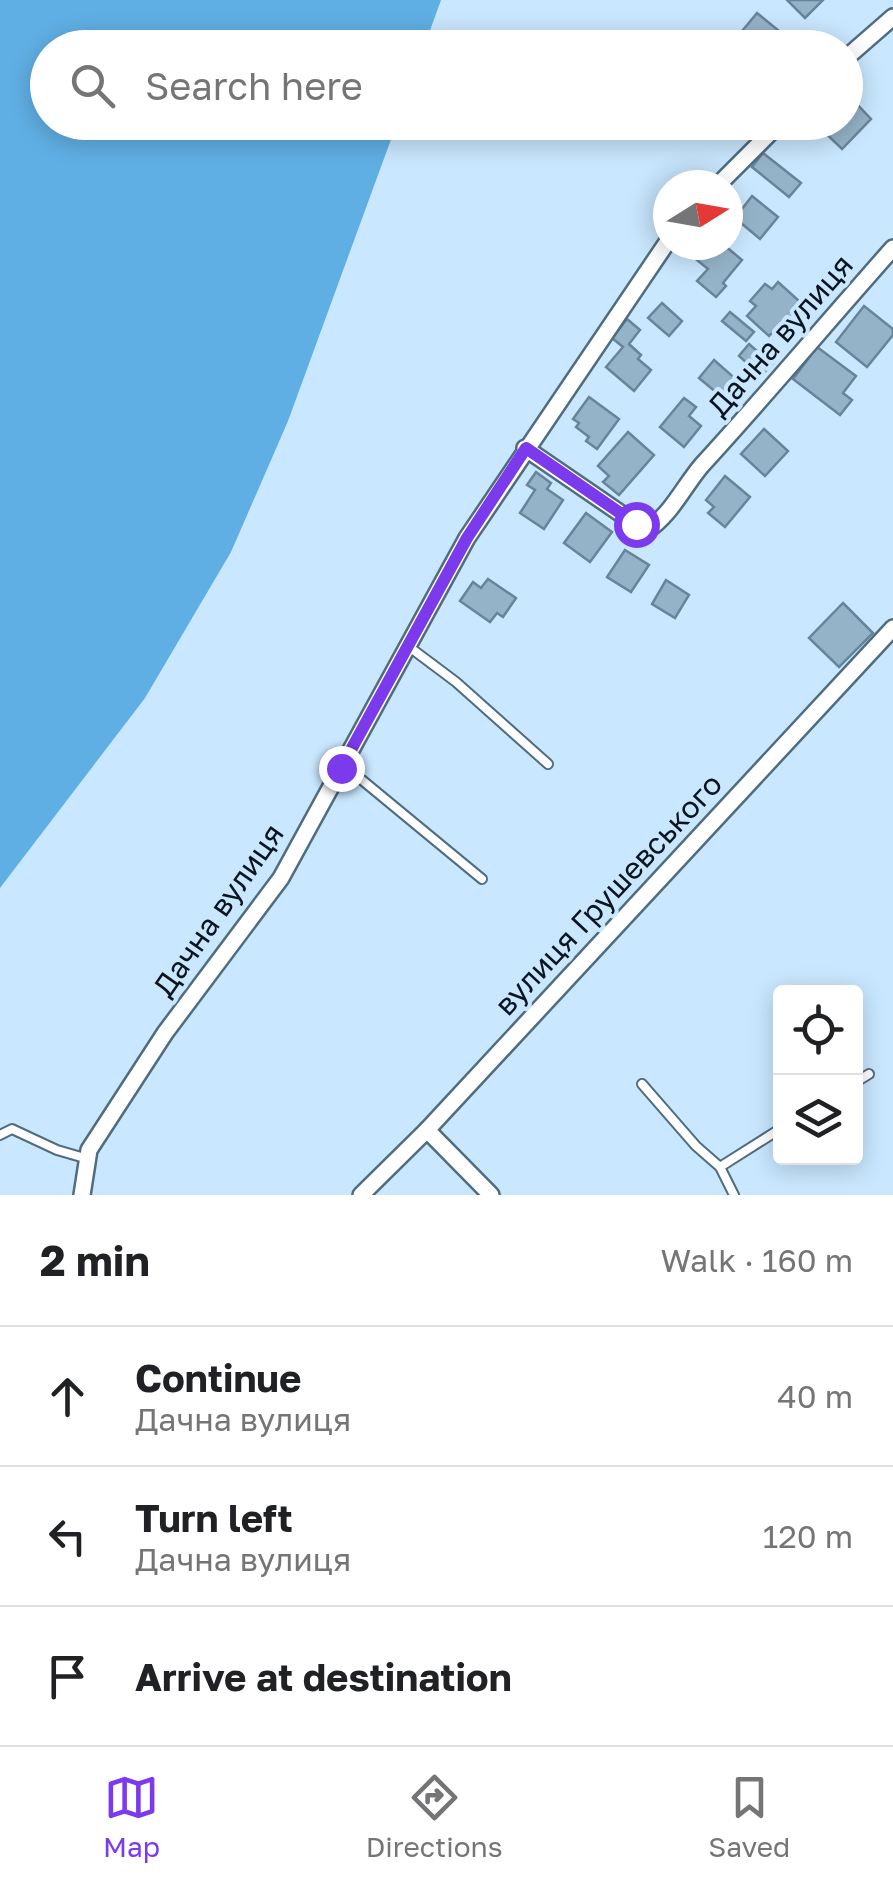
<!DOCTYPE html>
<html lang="en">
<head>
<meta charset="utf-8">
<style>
  body { margin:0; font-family:"Golos Text",sans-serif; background:#f6f6f6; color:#202124 }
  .controls { position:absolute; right:30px; bottom:30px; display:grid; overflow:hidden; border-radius:10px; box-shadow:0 5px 25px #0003 }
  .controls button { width:90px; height:90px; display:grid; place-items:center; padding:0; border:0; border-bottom:2px solid #e0e0e0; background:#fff; color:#202124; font:50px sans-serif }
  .compass { position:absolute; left:653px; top:170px; width:90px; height:90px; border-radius:50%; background:#fff; box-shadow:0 5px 25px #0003; rotate:79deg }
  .stop { position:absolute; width:30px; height:30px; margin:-22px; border:8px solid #7c3aed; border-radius:50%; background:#fff }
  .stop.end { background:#7c3aed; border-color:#fff; box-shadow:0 2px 10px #0008 }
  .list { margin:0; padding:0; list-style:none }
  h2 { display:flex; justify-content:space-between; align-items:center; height:130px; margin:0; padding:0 40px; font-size:42px }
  h2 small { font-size:32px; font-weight:400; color:#757577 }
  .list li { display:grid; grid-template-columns:65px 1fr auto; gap:30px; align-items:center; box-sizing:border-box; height:140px; padding:0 40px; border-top:2px solid #e0e0e0 }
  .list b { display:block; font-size:38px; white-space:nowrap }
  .list p { margin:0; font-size:32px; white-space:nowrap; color:#757577 }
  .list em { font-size:32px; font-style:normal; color:#757577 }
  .icon { flex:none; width:55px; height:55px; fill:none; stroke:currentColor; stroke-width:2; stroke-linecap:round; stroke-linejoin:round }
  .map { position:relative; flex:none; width:893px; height:1195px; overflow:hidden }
  .search { position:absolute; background:#fff; box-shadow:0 5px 25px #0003; left:30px; right:30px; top:30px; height:110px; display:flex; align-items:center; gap:25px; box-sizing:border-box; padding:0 35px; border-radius:55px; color:#757577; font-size:38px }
  .sheet { height:550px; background:#fff }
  nav { display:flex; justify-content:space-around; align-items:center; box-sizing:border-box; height:140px; border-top:2px solid #e0e0e0; background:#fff; font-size:28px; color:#757577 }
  nav a { display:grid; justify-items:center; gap:5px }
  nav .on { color:#7c3aed }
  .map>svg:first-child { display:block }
  .water { fill:#60afe4 }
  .building { fill:#95b3c8; stroke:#688499; stroke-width:2.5 }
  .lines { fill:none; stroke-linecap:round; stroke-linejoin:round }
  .lane-casing { stroke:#506c7f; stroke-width:12 }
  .street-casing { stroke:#506c7f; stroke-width:20 }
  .lane { stroke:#fff; stroke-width:8 }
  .street { stroke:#fff; stroke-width:15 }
  .route { stroke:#7c3aed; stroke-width:12 }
  .labels { text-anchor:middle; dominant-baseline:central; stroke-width:8; stroke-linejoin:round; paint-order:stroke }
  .street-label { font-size:30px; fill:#0a151d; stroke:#c9e7fe }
</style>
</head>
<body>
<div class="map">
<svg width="893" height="1195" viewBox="0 0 893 1195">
  <rect width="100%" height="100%" fill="#c9e7fe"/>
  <!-- water -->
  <path class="water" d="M0,0H441L424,47L48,48V122L397,123L288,421L231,552L145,698L0,888Z"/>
  <!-- building -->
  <g class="building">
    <path d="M787,0H823L805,18Z"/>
    <path d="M757,13L784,35L774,48H740L733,42Z"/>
    <path d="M855,102L871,119L842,149L817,125L846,122V109Z"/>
    <path d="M763,153L801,183L789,197L752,167Z"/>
    <path d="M752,196L778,217L760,239L735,218Z"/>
    <path d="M709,245H724L742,260L723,283L726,286L716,297L697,281L708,269L697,260Z"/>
    <path d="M778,282L809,310L788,333L779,325L769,336L747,316L756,306L750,301L765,284L772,289Z"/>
    <path d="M662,303L682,321L669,336L648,318Z"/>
    <path d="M864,306L893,329V335L867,367L836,342Z"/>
    <path d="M730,312L754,332L746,341L722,321Z"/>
    <path d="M627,319L640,330L629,344L641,355L638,359L651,370L634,391L606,367L623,347L612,338Z"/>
    <path d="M749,344L772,364L761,376L739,356Z"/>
    <path d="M817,347L856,376L843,393L852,400L840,415L793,379Z"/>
    <path d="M714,360L738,381L723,398L699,378Z"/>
    <path d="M589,397L619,419L597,449L586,441L589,437L576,427L579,423L573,419Z"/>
    <path d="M684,398L696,407L689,416L701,426L684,447L660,427Z"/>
    <path d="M764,429L788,451L765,476L741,454Z"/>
    <path d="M628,432L654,455L619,495L603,482L609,476L598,466Z"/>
    <path d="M536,472L551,483L547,489L563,500L544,529L520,513L535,490L527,485Z"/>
    <path d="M725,476L750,497L725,527L708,513L714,507L706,500Z"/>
    <path d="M586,513L612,532L590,562L564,543Z"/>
    <path d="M625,550L649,565L631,592L607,577Z"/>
    <path d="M488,579L516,598L503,617L497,613L490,622L460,601L473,582L481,588Z"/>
    <path d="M666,580L689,595L675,618L652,604Z"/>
    <path d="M843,603L873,633L839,667L809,638Z"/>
  </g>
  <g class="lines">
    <!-- lane casing -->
    <g class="lane-casing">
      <g id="lane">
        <path d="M408,646L456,682L548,764"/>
        <path d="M341,769L362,780L482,879"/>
        <path d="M856,1082L869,1074"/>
        <path d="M642,1084L696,1146L720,1167L734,1195"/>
        <path d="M0,1135L12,1129L57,1150L88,1159"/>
        <path d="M720,1167L780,1129"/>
      </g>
    </g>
    <!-- street casing -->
    <g class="street-casing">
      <g id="street">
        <path d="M846,58L893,17"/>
        <path d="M718,185L781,122"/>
        <path d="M525,448L636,524L653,526C674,509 685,485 702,465C767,394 829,320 893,248"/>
        <path d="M427,1130L491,1195"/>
        <path d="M82,1195L89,1150L165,1033L281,878L467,538L668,241"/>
        <path d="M361,1195L427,1130L893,628"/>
      </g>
    </g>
    <!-- lane -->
    <use href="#lane" class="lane"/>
    <!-- street -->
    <use href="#street" class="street"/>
  </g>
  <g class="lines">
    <!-- route -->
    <path class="route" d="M341,768L467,538L526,448L636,524"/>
  </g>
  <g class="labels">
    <!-- street labels -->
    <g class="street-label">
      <text transform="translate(780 335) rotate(-49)">Дачна вулиця</text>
      <text transform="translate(608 894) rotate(-47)">вулиця Грушевського</text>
      <text transform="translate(218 910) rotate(-55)">Дачна вулиця</text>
    </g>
  </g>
</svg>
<div class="controls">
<button><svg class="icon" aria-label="locate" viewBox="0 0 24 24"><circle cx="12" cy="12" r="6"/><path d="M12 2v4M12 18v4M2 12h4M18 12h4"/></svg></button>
<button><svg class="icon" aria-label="layers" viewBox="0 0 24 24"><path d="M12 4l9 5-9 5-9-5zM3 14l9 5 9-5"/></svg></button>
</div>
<svg class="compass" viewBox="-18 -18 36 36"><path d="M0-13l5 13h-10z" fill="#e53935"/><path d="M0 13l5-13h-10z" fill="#757577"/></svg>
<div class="stop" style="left:636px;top:524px"></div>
<div class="stop end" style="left:341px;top:768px"></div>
<div class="search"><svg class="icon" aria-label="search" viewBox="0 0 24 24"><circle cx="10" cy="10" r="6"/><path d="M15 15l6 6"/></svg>Search here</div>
</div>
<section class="sheet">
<h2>2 min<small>Walk · 160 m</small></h2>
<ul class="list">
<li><svg class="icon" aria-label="ahead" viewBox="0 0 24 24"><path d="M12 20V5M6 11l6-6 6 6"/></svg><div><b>Continue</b><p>Дачна вулиця</p></div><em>40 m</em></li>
<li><svg class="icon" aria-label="left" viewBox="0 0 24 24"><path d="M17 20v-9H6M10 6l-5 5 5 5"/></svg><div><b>Turn left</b><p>Дачна вулиця</p></div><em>120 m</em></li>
<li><svg class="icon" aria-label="arrive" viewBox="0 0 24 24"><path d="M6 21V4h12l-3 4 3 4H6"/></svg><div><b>Arrive at destination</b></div></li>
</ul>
</section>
<nav>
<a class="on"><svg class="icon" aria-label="map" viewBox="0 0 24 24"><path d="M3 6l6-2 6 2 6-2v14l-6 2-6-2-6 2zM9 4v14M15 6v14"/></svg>Map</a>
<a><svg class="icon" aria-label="directions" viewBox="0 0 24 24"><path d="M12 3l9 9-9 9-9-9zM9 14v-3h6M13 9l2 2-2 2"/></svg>Directions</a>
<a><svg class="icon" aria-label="saved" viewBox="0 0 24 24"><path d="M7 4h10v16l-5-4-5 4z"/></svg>Saved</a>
</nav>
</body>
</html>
